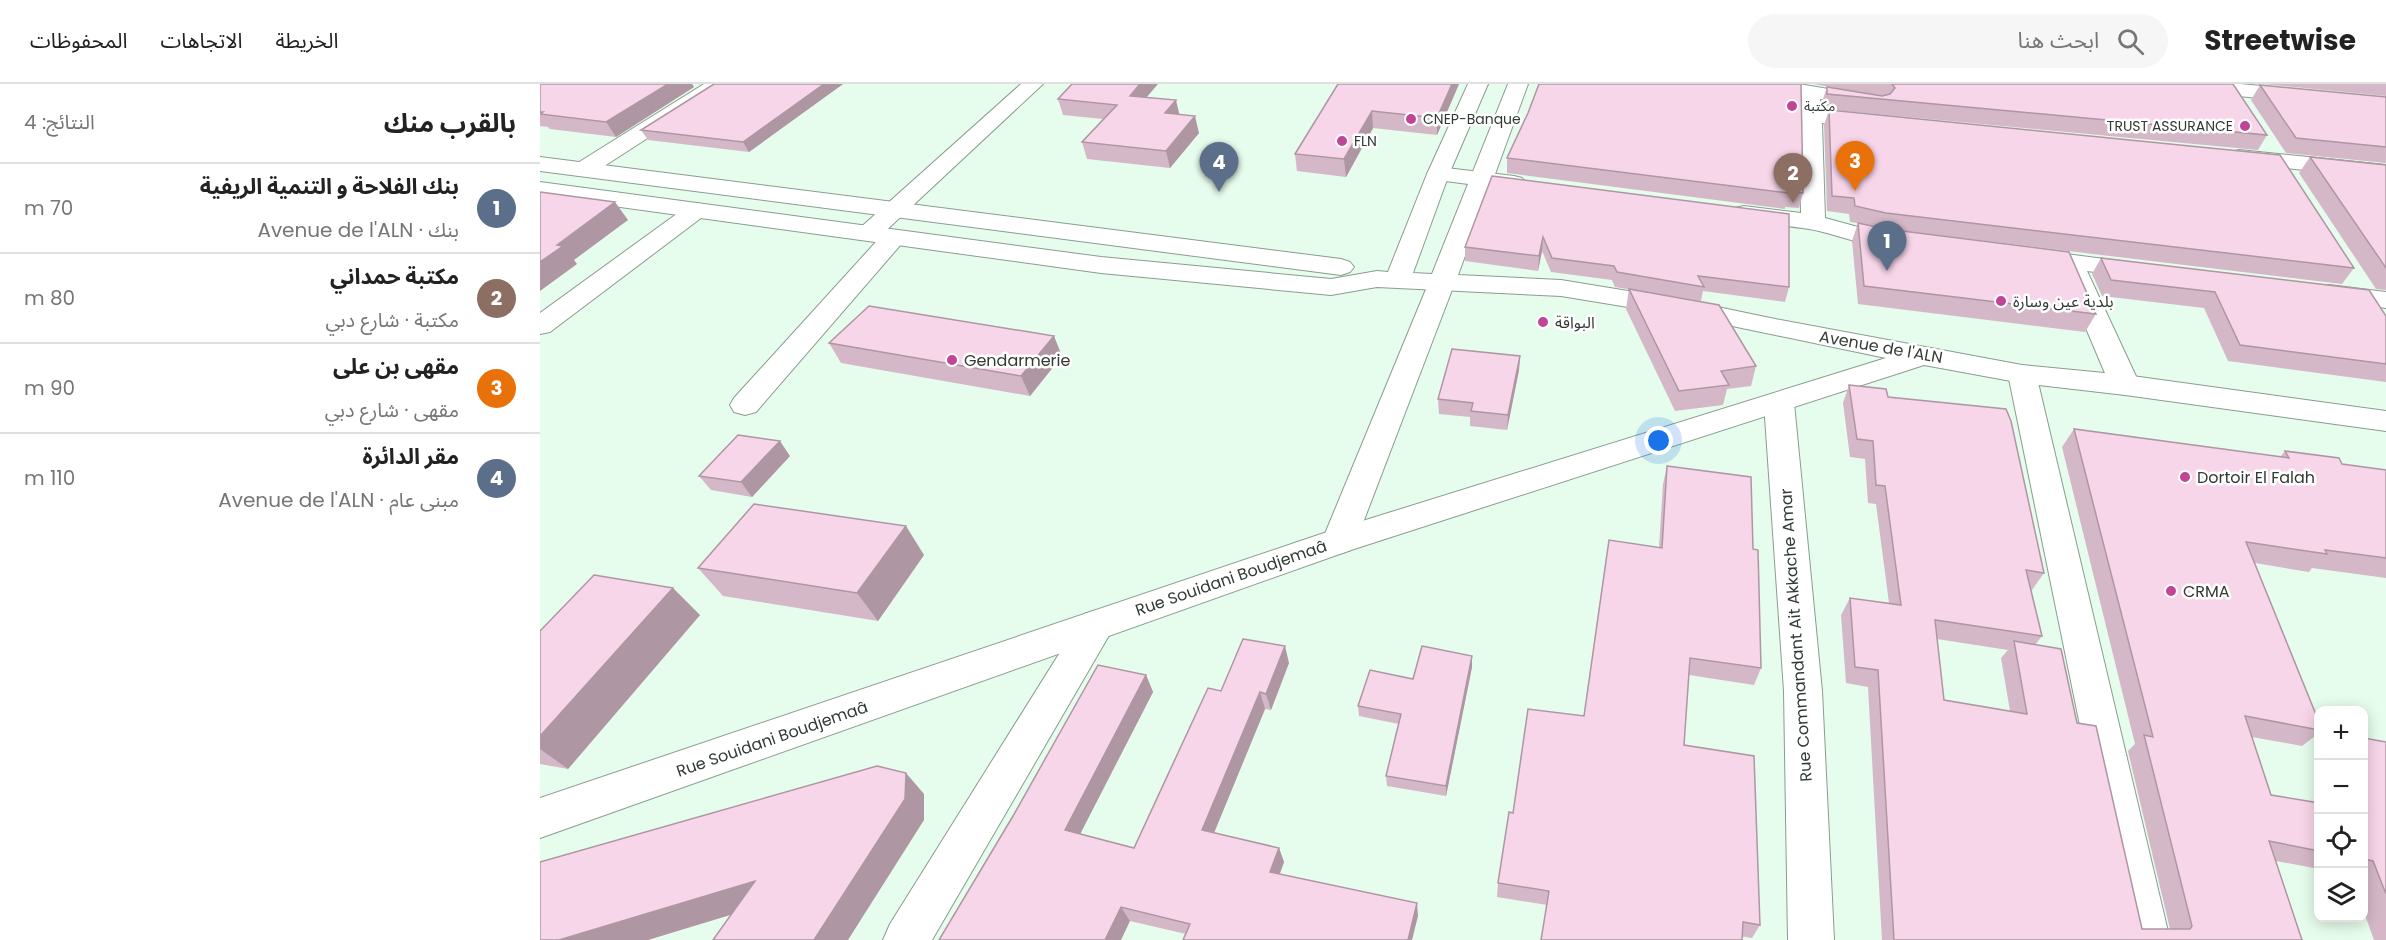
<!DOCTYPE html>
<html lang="ar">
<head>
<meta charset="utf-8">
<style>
  body { margin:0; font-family:Poppins,"Noto Sans Arabic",sans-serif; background:#f6f6f6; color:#222; direction:rtl }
  .controls { position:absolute; right:18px; bottom:18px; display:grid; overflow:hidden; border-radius:12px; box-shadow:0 3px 15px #0003 }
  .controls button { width:54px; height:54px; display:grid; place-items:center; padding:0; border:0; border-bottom:2px solid #e0e0e0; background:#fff; color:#222; font:30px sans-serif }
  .you { position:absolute; left:1119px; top:357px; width:21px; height:21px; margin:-15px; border:4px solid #fff; border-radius:50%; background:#1a73e8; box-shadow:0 0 0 9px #1a73e833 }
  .badge { display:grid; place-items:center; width:39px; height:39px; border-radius:50%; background:#b45309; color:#fff; font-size:20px; font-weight:700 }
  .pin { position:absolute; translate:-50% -50px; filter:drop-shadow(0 2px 3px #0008) }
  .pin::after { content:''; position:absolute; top:32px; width:21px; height:18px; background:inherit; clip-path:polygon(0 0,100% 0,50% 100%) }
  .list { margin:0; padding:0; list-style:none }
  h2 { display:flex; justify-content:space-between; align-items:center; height:78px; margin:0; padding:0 24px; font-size:26px }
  h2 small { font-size:20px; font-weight:400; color:#767676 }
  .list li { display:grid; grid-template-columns:39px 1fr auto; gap:18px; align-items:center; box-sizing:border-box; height:90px; padding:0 24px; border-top:2px solid #e0e0e0 }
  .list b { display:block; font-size:22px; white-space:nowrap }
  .list p { margin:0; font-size:20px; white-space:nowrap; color:#767676 }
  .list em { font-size:20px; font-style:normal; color:#767676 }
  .icon { flex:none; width:33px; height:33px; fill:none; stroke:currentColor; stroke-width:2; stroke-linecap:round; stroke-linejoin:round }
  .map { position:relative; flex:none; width:1846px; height:856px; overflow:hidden; direction:ltr }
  header { display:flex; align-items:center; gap:36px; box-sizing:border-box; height:84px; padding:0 30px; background:#fff; border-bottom:2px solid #e0e0e0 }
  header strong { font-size:28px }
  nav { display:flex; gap:33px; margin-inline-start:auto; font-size:21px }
  .search { width:420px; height:54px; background:#f6f6f6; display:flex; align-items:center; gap:15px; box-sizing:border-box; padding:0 21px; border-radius:33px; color:#767676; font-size:22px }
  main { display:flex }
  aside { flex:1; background:#fff }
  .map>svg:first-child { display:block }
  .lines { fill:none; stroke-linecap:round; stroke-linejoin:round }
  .minor-casing { stroke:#899d8f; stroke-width:2 }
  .major-casing { stroke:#899d8f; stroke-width:2 }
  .minor { fill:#fff; fill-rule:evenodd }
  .major { fill:#fff; fill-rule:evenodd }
  .wall { fill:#d5b8c8; fill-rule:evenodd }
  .shaded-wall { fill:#ae96a3 }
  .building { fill:#f8d6e9; stroke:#ae96a3; stroke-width:1.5 }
  .poi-dot { fill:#c14596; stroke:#fff; stroke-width:2 }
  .labels { text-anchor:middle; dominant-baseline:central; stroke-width:5; stroke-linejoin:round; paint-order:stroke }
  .far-poi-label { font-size:14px; fill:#313a34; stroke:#fff; text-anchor:start }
  .poi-label { font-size:16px; fill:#313a34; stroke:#fff; text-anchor:start }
  .street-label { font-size:16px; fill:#313a34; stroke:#fff }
</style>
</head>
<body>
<header>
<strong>Streetwise</strong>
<div class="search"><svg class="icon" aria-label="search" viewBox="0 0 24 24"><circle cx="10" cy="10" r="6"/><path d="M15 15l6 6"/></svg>ابحث هنا</div>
<nav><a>الخريطة</a><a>الاتجاهات</a><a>المحفوظات</a></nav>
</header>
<main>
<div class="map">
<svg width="1846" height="856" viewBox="0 0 1846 856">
  <rect width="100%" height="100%" fill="#e6fcec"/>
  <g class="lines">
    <!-- minor casing -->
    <g class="minor-casing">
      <g id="minor">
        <path d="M164,0H188L185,4L52,90L44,92L36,90L33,85L36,80Z"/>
        <path d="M481,0H503L338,154L329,156L320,154L317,149L320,144Z"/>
        <path d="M1187,0H1259L1336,13L1339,17L1336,21L1329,23L1280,15L1281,27L1331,32L1339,33L1342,38L1339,43L1331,44L1282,39L1285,134L1318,143L1368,151L1371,156L1368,161C1336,169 1300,150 1269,145C1244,141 1219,140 1195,134L1192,129L1195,124L1204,122L1261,129L1259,12L1197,6L1190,4Z"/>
        <path d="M1625,0H1700L1846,14V26L1635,6L1628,4Z"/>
        <path d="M1699,66L1846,81V95L1691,78L1688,73L1691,68Z"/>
        <path d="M898,83L974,92L982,94L986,99L982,104L974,106L890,95L887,90L890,85Z"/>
        <path d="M157,119L165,121L169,126L165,131L10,248L0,250V229L149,121Z"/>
        <path d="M354,146L363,148L366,153L363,158L216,328L205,331L194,328L190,321L194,314L345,148Z"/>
        <path d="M1488,165L1610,181L1614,186L1610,191L1601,194L1547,187L1600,301L1595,308L1585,311L1575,308L1570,301L1523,190L1526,185L1479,178L1475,173L1479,168Z"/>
        <path d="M902,190L911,192L915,198L816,457L811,466L799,470L787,466L782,457L889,198L893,192Z"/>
        <path d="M1789,201L1846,208V224L1780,215L1776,209L1780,203Z"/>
        <path d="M1482,281L1492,283L1496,290L1630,856H1584L1468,290L1472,283Z"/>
        <path d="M1239,309L1250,312L1254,319L1282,607L1294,856H1248L1244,607L1224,319L1228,312Z"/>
        <path d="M557,526L570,530L575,541L392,856H343L350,840L544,530Z"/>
      </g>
    </g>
    <!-- major casing -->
    <g class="major-casing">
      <g id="major">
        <path d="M928,0H948L909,90L873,189L892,190L968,0H988L918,191L1021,196L1149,217L1235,235L1482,281L1585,291L1846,327V347L1585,311L1482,299L1384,281L811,466L0,754V714L787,448L1346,274L1149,233L1021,212L837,203L791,211L561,189L0,112V98L561,173L791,195L837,187L848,188L887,90Z"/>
        <path d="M0,73L801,175L810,178L814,183L810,188L801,191L0,87Z"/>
      </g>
    </g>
    <!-- minor -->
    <use href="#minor" class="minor"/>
    <!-- major -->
    <use href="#major" class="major"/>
  </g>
  <!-- wall -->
  <g class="wall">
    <path d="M0,0H152L154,3L76,53L10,45L8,43L0,42Z"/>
    <path d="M174,0H303L209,68L108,56L101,46Z"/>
    <path d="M798,0H919L897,51L833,44L806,93L757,87L755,70Z"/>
    <path d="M1273,0H1693L1727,51L1718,66L1283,25L1282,18L1287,3L1343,12Z"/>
    <path d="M1723,0H1846V12Z"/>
    <path d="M1720,1L1846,13V79L1746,69L1711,16Z"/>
    <path d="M607,13L639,30L659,49L630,84L547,75L542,58L563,35L523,31L518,15Z"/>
    <path d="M1289,26L1814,184L1802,200L1346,145L1556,230L1545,248L1318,220L1312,157L1318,139L1310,138L1309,130L1287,127L1284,41Z"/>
    <path d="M988,29L1263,109L1259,124L1245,123V125L967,89V74Z"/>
    <path d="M1770,73L1846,81V206L1836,205L1759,89Z"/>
    <path d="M952,92L1249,203L1245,218L1163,207L1161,217L1075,203L1072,196L1011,188L1002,167L998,187L925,177V163Z"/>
    <path d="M1561,174L1846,232V298L1688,277L1664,224L1562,212L1552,190Z"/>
    <path d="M1089,205L1216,282L1211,302L1187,305L1183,321L1135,327L1086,225Z"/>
    <path d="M289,259L522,272L490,312L301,279Z"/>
    <path d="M980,272L979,286L967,346L930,342V333L899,330L898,315Z"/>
    <path d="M1309,301L1348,313L1504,489L1492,506H1491L1502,552L1495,561L1537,639L1602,845H1630L1588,667L1595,660L1522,363L1534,345L1740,373L1745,367L1802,380L1846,386V494L1772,484L1769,488L1715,479L1779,638V649L1762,662L1712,653L1731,711L1779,719V785L1736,777L1762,856H1342L1328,603L1306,599L1301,531L1310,514L1349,519L1336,420L1328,419L1325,375L1310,373L1303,319ZM1397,555L1468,566L1461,574L1470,627L1404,616Z"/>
    <path d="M250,372L212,413L171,406L159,392Z"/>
    <path d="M1127,382L1213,465L1221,584L1214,601L1149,591L1144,661L1220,841L1212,854L957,813L958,799L973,729L1044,632L1066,474L1119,463L1123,400Z"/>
    <path d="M384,471L338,537L183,512L158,484Z"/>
    <path d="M160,531L28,685L0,680V547Z"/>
    <path d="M749,579L731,626L725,625L674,749L739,764L744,778L740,790L878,832L646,850L590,837L399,856L606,591L613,608L540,750L594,764L681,607Z"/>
    <path d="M932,583L906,712L847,702L846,692L859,640L819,632L818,622L873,595Z"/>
    <path d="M1824,654L1846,658V856H1834L1824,828Z"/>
    <path d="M1779,662V677L1774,666Z"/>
  </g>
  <!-- shaded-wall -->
  <g class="shaded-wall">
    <path d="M128,0H152L154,3L76,53L66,38Z"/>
    <path d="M284,0H303L209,68L203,58Z"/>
    <path d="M600,0H618L594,28L590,12Z"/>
    <path d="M912,0H919L897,51V34Z"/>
    <path d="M636,16L640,33L625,29Z"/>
    <path d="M832,27L833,44L806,93L804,75Z"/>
    <path d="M655,32L659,49L630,84L626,67Z"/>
    <path d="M75,118L88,136L34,176L37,180L0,207V178L17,161Z"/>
    <path d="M1003,153L1002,167L998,187L999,172Z"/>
    <path d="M514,252L522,272L490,312L481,292Z"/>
    <path d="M980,272L979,286L967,346L968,331Z"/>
    <path d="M240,357L250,372L212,413L201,398Z"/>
    <path d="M366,442L384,471L338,537L317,509Z"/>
    <path d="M133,504L160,531L28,685L0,665V652Z"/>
    <path d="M745,562L749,579L731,626L726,610Z"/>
    <path d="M932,572V583L906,712V702Z"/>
    <path d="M606,591L613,608L535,760L525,746Z"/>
    <path d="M720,608L725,625L669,761L662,746Z"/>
    <path d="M366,689L384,710V736L308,856H274Z"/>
    <path d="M739,764L744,778L735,802L730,788Z"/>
    <path d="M215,797L240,816L108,856H19Z"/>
    <path d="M877,819L878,832L872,856H868Z"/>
    <path d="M581,823L590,837L581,856H565Z"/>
  </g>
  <!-- building -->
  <g class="building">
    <path d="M0,0H128L66,38L0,30L3,28H0Z"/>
    <path d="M174,0H284L203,58L101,46Z"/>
    <path d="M532,0H600L590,12L636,16L625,29L655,32L626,67L542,58L577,21L518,15Z"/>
    <path d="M798,0H912L897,34L832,27L804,75L755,70Z"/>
    <path d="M999,0H1261L1263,109L1249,107V109L967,74L988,29Z"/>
    <path d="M1352,0H1693L1727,51L1287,10V3L1342,12L1350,10L1355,4Z"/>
    <path d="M1720,1L1846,13V63L1756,54Z"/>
    <path d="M1289,26L1740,71L1814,184L1346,129L1315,122L1314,114L1292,112Z"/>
    <path d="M1770,73L1846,81V184Z"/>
    <path d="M952,92L1249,130V203L1158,192L1164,203L1077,188L1074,182L1012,174L1003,153L999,172L925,163Z"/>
    <path d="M0,108L75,118L17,161L23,162L0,178Z"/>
    <path d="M1318,139L1346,145L1529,168L1556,230L1324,202Z"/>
    <path d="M1561,174L1829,206L1846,232V280L1700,261L1675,208L1571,196Z"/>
    <path d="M1089,205L1179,221L1216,282L1181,287L1189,301L1139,307Z"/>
    <path d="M329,222L514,252L481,292L289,259Z"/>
    <path d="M912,265L980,272L968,331L931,327L933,319L898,315Z"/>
    <path d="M1309,301L1346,305L1348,313L1466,325L1471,337L1504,489L1486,486L1502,552L1395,536L1404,616L1487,630L1474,557L1521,565L1537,639L1556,642L1602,845H1650L1652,842L1604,651L1613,653L1534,345L1749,374L1745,367L1799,374L1802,380L1846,386V474L1785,466L1787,470L1706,458L1779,638V646L1705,632L1731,711L1779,719V767L1729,757L1762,856H1354L1338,586L1315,583L1310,514L1361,521L1345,402L1336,401L1333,357L1317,355Z"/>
    <path d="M198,351L240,357L201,398L159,392Z"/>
    <path d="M1127,382L1211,393L1213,465L1218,466L1221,584L1150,574L1144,661L1214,672L1220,841L1203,838L1202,856H1001L1009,807L958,799L969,728L973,729L988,625L1044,632L1069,456L1122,464Z"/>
    <path d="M214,420L366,442L317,509L158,484Z"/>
    <path d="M54,491L133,504L0,652V547Z"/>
    <path d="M703,555L745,562L726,610L720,608L662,746L739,764L730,788L877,819L868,856H643L650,840L581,823L565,856H399L473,732L558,581L606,591L525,746L594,764L668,604L681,607Z"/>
    <path d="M882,562L932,572L906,702L846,692L861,630L818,622L830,586L873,595Z"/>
    <path d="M1824,654L1846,658V810L1833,777L1824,775V727L1827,728L1824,720Z"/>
    <path d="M337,682L366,689L365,715L274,856H173L215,797L19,856H0V778Z"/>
  </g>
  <!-- markers -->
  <g class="poi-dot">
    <circle cx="1252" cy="22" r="6"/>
    <circle cx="871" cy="35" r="6"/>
    <circle cx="1705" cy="42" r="6"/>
    <circle cx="802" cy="57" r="6"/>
    <circle cx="1461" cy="217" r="6"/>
    <circle cx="1003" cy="238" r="6"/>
    <circle cx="412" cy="276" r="6"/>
    <circle cx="1645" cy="393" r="6"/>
    <circle cx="1631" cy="507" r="6"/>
  </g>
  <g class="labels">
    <!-- far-poi labels -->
    <g class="far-poi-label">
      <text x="1264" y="22">مكتبة</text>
      <text x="883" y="35">CNEP-Banque</text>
      <text x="1693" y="42" text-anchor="end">TRUST ASSURANCE</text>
      <text x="814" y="57">FLN</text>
    </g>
    <!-- poi labels -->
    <g class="poi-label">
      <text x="1473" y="217">بلدية عين وسارة</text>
      <text x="1015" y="238">البواقة</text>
      <text x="424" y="276">Gendarmerie</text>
      <text x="1657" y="393">Dortoir El Falah</text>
      <text x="1643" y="507">CRMA</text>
    </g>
    <!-- street labels -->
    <g class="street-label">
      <text transform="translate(1341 263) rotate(10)">Avenue de l'ALN</text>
      <text transform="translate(691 494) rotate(-19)">Rue Souidani Boudjemaâ</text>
      <text transform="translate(1256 551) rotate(-94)">Rue Commandant Ait Akkache Amar</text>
      <text transform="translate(232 655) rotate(-19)">Rue Souidani Boudjemaâ</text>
    </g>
  </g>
</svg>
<div class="controls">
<button>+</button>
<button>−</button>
<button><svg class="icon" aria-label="locate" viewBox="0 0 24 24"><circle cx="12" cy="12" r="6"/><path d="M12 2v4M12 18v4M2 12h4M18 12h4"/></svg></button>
<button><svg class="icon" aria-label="layers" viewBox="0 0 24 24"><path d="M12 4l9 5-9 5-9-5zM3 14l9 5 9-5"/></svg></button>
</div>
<div class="you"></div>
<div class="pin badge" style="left:1347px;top:187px;background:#5c6f8a">1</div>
<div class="pin badge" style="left:1253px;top:119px;background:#8d6e63">2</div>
<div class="pin badge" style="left:1315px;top:107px;background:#e8710a">3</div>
<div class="pin badge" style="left:679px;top:108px;background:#5c6f8a">4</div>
</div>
<aside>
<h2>بالقرب منك<small>النتائج: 4</small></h2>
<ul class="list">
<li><span class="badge" style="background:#5c6f8a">1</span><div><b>بنك الفلاحة و التنمية الريفية</b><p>بنك · Avenue de l'ALN</p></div><em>70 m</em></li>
<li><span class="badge" style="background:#8d6e63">2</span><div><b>مكتبة حمداني</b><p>مكتبة · شارع دبي</p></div><em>80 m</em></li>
<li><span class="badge" style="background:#e8710a">3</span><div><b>مقهى بن على</b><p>مقهى · شارع دبي</p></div><em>90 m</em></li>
<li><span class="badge" style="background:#5c6f8a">4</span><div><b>مقر الدائرة</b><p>مبنى عام · Avenue de l'ALN</p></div><em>110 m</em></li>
</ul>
</aside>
</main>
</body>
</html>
